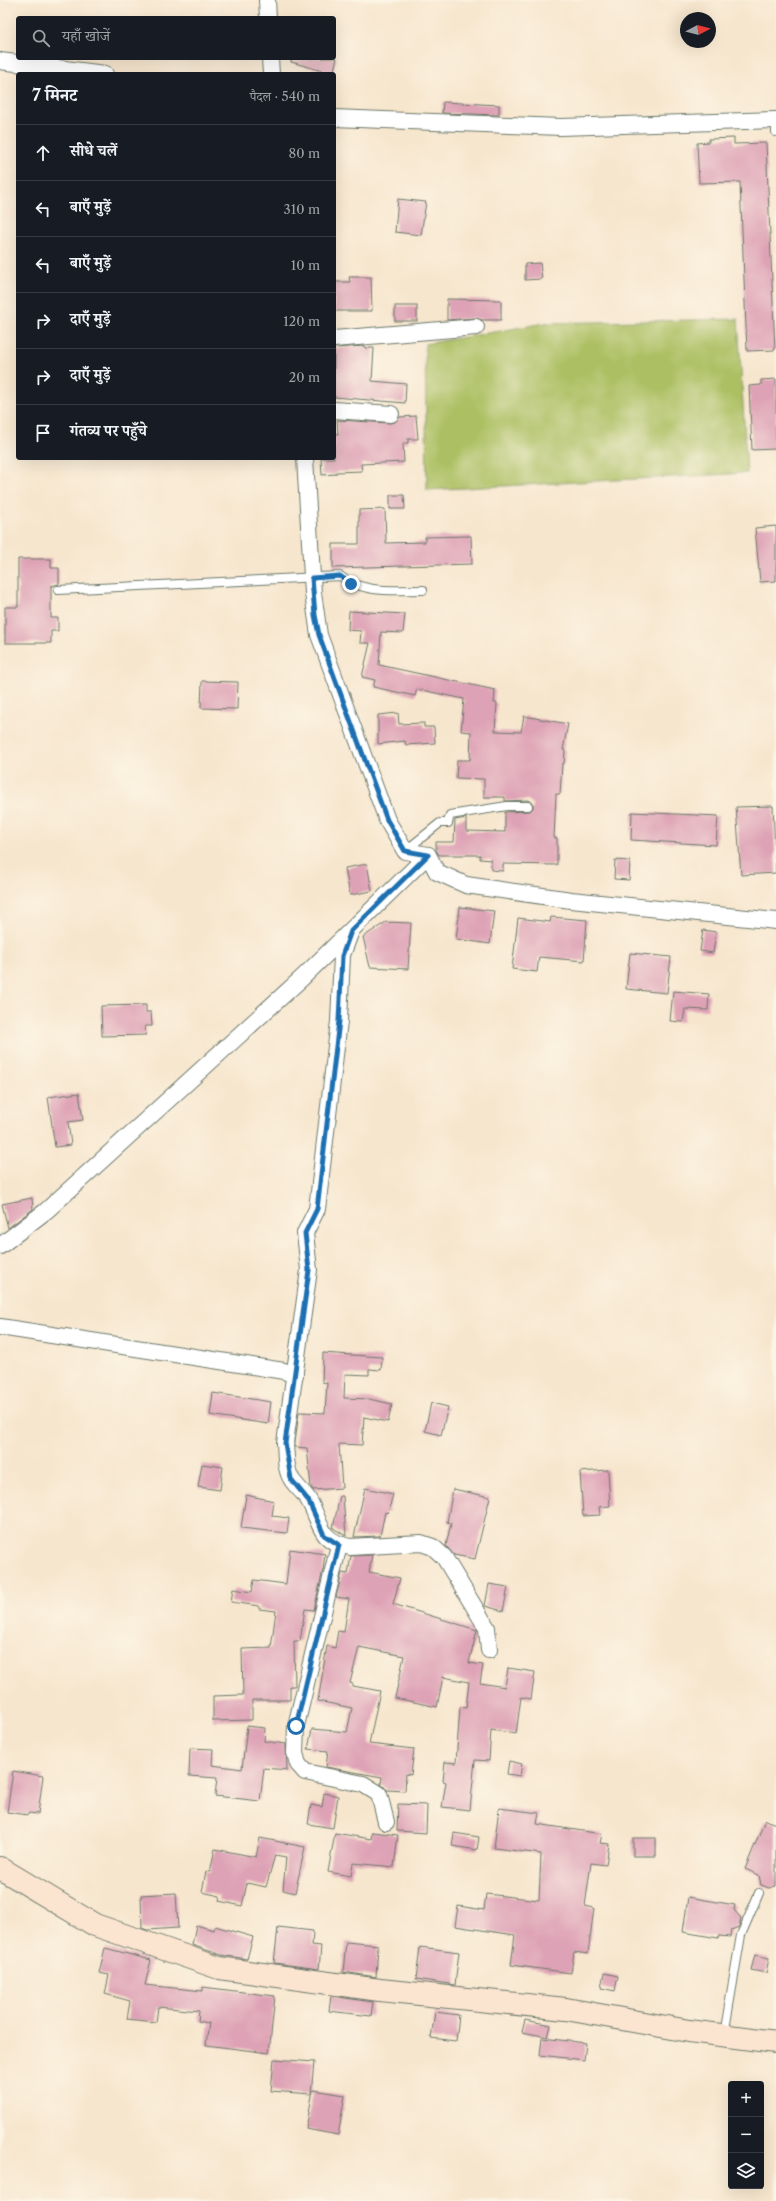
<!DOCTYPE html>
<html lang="hi">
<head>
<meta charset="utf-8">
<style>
  body { margin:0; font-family:"Libre Caslon Text","Noto Serif Devanagari",serif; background:#20242c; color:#f1f3f6 }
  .controls { position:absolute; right:12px; bottom:12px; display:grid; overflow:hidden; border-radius:4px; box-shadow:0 4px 16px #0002 }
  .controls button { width:36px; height:36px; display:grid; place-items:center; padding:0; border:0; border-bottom:1px solid #363941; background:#171b24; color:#f1f3f6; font:20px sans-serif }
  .compass { position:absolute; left:680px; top:12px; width:36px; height:36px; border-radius:50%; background:#171b24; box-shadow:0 4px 16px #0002; rotate:83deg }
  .stop { position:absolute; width:12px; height:12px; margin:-9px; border:3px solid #1f6fb2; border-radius:50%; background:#fff }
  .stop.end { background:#1f6fb2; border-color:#fff; box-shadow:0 1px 4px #0008 }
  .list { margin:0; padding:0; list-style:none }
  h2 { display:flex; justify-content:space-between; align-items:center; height:52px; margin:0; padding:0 16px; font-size:17px }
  h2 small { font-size:13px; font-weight:400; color:#9ea1a6 }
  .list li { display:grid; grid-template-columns:26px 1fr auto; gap:12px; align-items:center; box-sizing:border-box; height:56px; padding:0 16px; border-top:1px solid #363941 }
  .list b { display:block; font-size:15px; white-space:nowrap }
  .list em { font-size:13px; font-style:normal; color:#9ea1a6 }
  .icon { flex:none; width:22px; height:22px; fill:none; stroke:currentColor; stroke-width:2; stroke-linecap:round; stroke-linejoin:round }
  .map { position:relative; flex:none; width:776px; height:2201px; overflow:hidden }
  .search { position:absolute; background:#171b24; box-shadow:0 4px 16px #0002; left:16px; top:16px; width:320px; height:44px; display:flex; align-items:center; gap:10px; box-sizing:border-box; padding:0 14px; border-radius:4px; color:#9ea1a6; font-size:15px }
  .panel { position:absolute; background:#171b24; box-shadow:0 4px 16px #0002; left:16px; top:72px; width:320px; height:388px; border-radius:4px }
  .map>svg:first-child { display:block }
  .green { fill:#acbf62; stroke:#667e4b }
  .building { fill:#dea2b6 }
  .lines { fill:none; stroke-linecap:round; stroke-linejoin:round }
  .lane-casing { stroke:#6b786a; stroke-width:10 }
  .street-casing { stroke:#6b786a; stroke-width:18 }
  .secondary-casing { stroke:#6b786a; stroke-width:24 }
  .lane { stroke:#fff; stroke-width:8 }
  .street { stroke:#fff; stroke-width:16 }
  .secondary { stroke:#fce5d0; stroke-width:22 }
  .route { stroke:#1f6fb2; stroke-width:5 }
</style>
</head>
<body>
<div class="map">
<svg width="776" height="2201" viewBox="0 0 776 2201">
  <rect width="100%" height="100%" fill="#fcf5e5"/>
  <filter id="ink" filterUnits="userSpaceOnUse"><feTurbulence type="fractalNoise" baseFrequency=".025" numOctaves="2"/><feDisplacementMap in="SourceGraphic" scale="8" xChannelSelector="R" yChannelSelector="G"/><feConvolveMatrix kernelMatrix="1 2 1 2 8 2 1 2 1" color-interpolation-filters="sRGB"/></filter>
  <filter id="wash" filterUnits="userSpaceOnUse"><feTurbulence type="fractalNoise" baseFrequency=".012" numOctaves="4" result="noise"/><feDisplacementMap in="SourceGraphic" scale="16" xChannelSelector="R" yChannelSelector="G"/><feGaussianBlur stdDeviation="0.9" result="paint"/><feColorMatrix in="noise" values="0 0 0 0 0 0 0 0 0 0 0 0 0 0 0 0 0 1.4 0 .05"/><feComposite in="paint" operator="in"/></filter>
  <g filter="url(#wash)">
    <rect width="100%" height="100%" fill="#f7e6ce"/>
    <!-- green -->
    <path class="green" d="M738,319L747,473L427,490L425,344L545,323Z"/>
    <g id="blocks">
      <!-- building -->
      <g class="building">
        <path d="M291,58H337L333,74L291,62Z"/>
        <path d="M443,102L499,105V115L442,113Z"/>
        <path d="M734,138V144L766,143L775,350L747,351L740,182L699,183L697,143L709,142V139Z"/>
        <path d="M398,199L426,202L421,235L395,232Z"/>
        <path d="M540,263L542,279L525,280V264Z"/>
        <path d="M349,277H371L372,311H334V282H350Z"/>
        <path d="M447,299L501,300V320H482L475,318L447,320Z"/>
        <rect x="395" y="306" width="22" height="15"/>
        <path d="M365,346V348H374L372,381L406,384L405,403L334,397V348Z"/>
        <path d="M776,379V449L752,450L749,386L761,385V380Z"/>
        <path d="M416,416L418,439H408V443H403L404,462L361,464L362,471L336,472V474L322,475L321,458H334V434H338L337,420L390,423L395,422L400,417Z"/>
        <path d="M390,495H404L405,509H390Z"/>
        <path d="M385,509L386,543L425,542V537L471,536L472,564L333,568V544H359V510Z"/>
        <path d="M776,526V581L760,582L755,528Z"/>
        <path d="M18,559H51V568H59V584L51,586V618H58V631H51V643H5V607H18Z"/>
        <path d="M349,611L405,614L403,633L381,632L379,665L495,690L494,703H497L495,731L521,732L524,716L568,724L563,750H565L564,764H562L560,794H556L554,838H557V865L503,864V871L491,870V860L480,859V855H439L436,850V842H454L455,820L466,818V831L505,832V812L530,811L533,808V804L528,800L505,801V797H484V779L456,778L457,760H470L471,732L461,731L464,699L417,689L415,696L373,687L375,680L362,677L370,643H360L361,631L348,630Z"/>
        <path d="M202,681L238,682L237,709L201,708Z"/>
        <path d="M398,713L399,724L424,723V727H434L435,743L406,745L405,741L378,744V715Z"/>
        <path d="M773,806L776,873L741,875L736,807Z"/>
        <path d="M632,812L718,816L716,845L631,840Z"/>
        <path d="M615,860L630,861L629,880L614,879Z"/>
        <path d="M367,864L372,891L350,895L345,868Z"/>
        <path d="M460,907L494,911L490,944L456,939Z"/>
        <path d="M551,917L587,920L584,961L539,957L537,972L512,969L518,918L550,922Z"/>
        <path d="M386,922L411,923L408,969L370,967L363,937Z"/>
        <path d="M703,930L716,932L713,953L700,951Z"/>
        <path d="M630,953L671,957L667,993L626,989Z"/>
        <path d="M673,991L709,994L708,1010L685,1009L683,1022L670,1021Z"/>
        <path d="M146,1005V1012H151L152,1026H145L146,1035L102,1036L101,1006Z"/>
        <path d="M79,1093L83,1120L68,1122L71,1145L55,1147L48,1097Z"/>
        <path d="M32,1198L33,1209L8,1228L2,1204Z"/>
        <path d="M323,1353L382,1357L381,1370L369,1369V1375L345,1374L344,1398L369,1399L392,1404L388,1422L364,1417L362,1445L339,1444L342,1488L313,1490L311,1487L307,1448L295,1447V1443L299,1412L325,1413L327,1383L322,1382Z"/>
        <path d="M213,1393L271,1402L268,1424L210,1415Z"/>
        <path d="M431,1403L448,1407L441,1435L425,1431Z"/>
        <path d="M202,1464L223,1467L220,1490L198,1487Z"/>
        <path d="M608,1470L610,1506L599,1507L600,1515L583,1516L580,1472Z"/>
        <path d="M365,1488L393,1494L388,1513L385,1512L380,1536L354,1537Z"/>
        <path d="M453,1489L490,1497L475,1559L454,1555L446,1546L451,1523L447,1522Z"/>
        <path d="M246,1495L274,1501L272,1516L289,1518L287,1533L241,1528Z"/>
        <path d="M340,1496H343L346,1536L333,1528Z"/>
        <path d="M290,1549L325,1554L323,1570L314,1610L305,1609L300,1641H294L295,1686H290V1700H252V1720L213,1721V1696L243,1695L242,1649L271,1648L276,1611L259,1609V1606L231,1602L233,1589L252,1592L254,1580L286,1584Z"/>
        <path d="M372,1555L369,1572L400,1578L393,1604L477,1630L469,1663L483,1665L480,1683L505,1687L508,1668L535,1672L531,1699L521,1697L516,1734L491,1730L489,1761L475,1760L470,1810L442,1807L446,1782L443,1781L445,1762L456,1763L460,1707L466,1708L469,1682L443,1677L437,1707L395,1698L404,1656L359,1647L350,1683L353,1684V1686L380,1691L369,1744L414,1749L411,1775L406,1774L405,1791L387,1790L381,1784L382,1777L326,1767L328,1751L308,1749L312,1729L347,1732L352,1708L318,1701L327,1646L335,1648L338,1631L344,1632L349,1599L336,1597L342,1573L348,1574L351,1556Z"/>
        <path d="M489,1584L508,1587L503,1611L485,1606Z"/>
        <path d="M247,1726L265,1728L264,1741L286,1744L287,1770L264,1768L260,1801L215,1796L217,1778L189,1776L190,1748L213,1749L212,1765L242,1769Z"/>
        <path d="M509,1761L522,1764L520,1776L507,1774Z"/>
        <path d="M13,1771L43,1776L38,1814L28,1813V1815L7,1812Z"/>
        <path d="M324,1793L338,1796L333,1828L308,1824L311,1805L322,1807Z"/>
        <path d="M398,1804L427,1805L426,1833L397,1831Z"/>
        <path d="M499,1808L539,1813L537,1824L602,1834L600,1843L609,1844L606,1865L591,1863L585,1906L594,1908L588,1954L574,1952L571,1973L511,1965L515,1935L455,1926L458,1906L484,1910L486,1894L539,1900L541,1854L494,1848Z"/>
        <path d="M765,1820L776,1824V1886L769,1888L761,1885L759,1875L745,1869Z"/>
        <path d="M372,1832L398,1835L394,1867L353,1863L351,1876L328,1872L335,1833L371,1839Z"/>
        <path d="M454,1833L479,1837L477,1850L452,1846Z"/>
        <path d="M260,1838L305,1847L295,1893L283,1890L286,1857L275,1855L266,1887L247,1883L242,1906L219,1901L220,1896L202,1892L206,1871L210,1872L215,1849L256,1857Z"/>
        <rect x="633" y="1838" width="23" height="18"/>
        <path d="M176,1893L178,1928L147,1930L142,1928L141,1895Z"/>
        <path d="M688,1897L735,1905L734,1910L741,1918L739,1927L731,1930L730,1937L719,1936L718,1938L683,1932Z"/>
        <path d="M196,1925L214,1930L215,1926L253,1937L247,1959L221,1955L192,1945Z"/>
        <path d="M278,1927L313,1931L312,1945L321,1946L319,1969L274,1963Z"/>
        <path d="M346,1942L378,1945L376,1977L343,1972Z"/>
        <path d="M420,1947L459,1952L455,1985L416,1979Z"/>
        <path d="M105,1948L151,1960L145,1985L203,1991V1987L275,1996L269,2053L206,2045L209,2023L198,2021L199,2011L158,2007L156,2022L127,2019L130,2001L105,1994L109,1975L99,1973Z"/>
        <path d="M755,1955L769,1958L766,1973L751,1970Z"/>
        <path d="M604,1973L618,1976L615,1991L601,1988Z"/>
        <path d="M331,1996L373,2002L371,2016L329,2011Z"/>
        <path d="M435,2012L459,2015L456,2041L431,2038Z"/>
        <path d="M525,2020L551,2025L548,2037L522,2032Z"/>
        <path d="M542,2038L586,2043L584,2060L540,2055Z"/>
        <path d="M274,2059L314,2062L311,2094L271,2091Z"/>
        <path d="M313,2090L345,2095L338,2135L306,2129Z"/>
      </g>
    </g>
  </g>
  <g filter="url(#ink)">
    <use href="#blocks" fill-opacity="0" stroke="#6b786a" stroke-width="1"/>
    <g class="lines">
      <!-- lane casing -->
      <g class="lane-casing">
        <g id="lane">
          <path d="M776,120V132"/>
          <path d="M58,590L340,576C365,594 393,590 423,590"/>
          <path d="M405,851L440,823H448L450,815L507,806H528"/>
          <path d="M724,2035L741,1935L759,1893"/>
        </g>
      </g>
      <!-- street casing -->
      <g class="street-casing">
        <g id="street">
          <path d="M267,0L268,18"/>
          <path d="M270,58L271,74"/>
          <path d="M0,61L105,74"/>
          <path d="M334,118L561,127L776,120"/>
          <path d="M334,339L476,327"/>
          <path d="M334,410L391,414"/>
          <path d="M305,458L313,593L319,635L387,820L405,851L428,855L437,872L466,885L571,900L776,921"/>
          <path d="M351,931L342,955L339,1021L317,1209L305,1233L309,1270L285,1443C286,1454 285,1470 292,1480C296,1486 303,1492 308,1499C322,1522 317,1541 350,1547L421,1543L433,1547L444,1557L487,1628L489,1650"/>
          <path d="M0,1246L46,1211L302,978L428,855"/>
          <path d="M0,1327L233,1363L284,1371L295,1375"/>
          <path d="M339,1545L296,1726L295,1753L298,1764L305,1772L363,1784L379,1794L386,1822"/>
        </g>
      </g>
      <!-- secondary casing -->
      <g class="secondary-casing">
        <path id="secondary" d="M0,1868L95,1925L219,1968L380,1990L566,2009L689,2031L776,2042"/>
      </g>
      <!-- lane -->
      <use href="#lane" class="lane"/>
      <!-- street -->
      <use href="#street" class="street"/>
      <!-- secondary -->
      <use href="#secondary" class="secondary"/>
    </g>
  </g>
  <g class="lines" filter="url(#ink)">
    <!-- route -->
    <path class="route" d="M296,1726L339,1545L324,1535L308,1500L291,1479L285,1443L309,1270L305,1233L317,1209L339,1021L342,956L351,931L428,855L405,851L387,820L319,635L315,615L312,578L340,576L351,584"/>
  </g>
</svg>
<div class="controls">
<button>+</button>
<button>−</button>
<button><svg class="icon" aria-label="layers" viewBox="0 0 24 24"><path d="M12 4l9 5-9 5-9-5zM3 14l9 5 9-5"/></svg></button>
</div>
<svg class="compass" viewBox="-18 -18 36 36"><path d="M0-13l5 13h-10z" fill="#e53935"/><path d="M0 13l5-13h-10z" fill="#9ea1a6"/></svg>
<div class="stop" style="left:296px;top:1726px"></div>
<div class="stop end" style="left:351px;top:584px"></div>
<div class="search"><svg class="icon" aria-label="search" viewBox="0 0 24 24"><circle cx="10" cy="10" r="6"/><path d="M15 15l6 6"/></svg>यहाँ खोजें</div>
<section class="panel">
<h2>7 मिनट<small>पैदल · 540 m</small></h2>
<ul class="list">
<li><svg class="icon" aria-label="ahead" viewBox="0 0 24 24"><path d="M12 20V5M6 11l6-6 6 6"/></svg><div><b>सीधे चलें</b></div><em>80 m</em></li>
<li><svg class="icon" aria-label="left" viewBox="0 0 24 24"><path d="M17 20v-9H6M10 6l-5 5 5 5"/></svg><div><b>बाएँ मुड़ें</b></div><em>310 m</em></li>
<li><svg class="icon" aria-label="left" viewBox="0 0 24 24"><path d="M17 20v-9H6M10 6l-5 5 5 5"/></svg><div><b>बाएँ मुड़ें</b></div><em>10 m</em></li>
<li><svg class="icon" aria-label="right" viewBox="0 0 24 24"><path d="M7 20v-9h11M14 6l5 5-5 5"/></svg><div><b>दाएँ मुड़ें</b></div><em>120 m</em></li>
<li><svg class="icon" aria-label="right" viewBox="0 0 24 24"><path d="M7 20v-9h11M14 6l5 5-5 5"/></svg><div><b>दाएँ मुड़ें</b></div><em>20 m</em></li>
<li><svg class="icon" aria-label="arrive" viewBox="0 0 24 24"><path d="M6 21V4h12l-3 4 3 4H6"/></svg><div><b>गंतव्य पर पहुँचे</b></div></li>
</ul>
</section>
</div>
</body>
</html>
